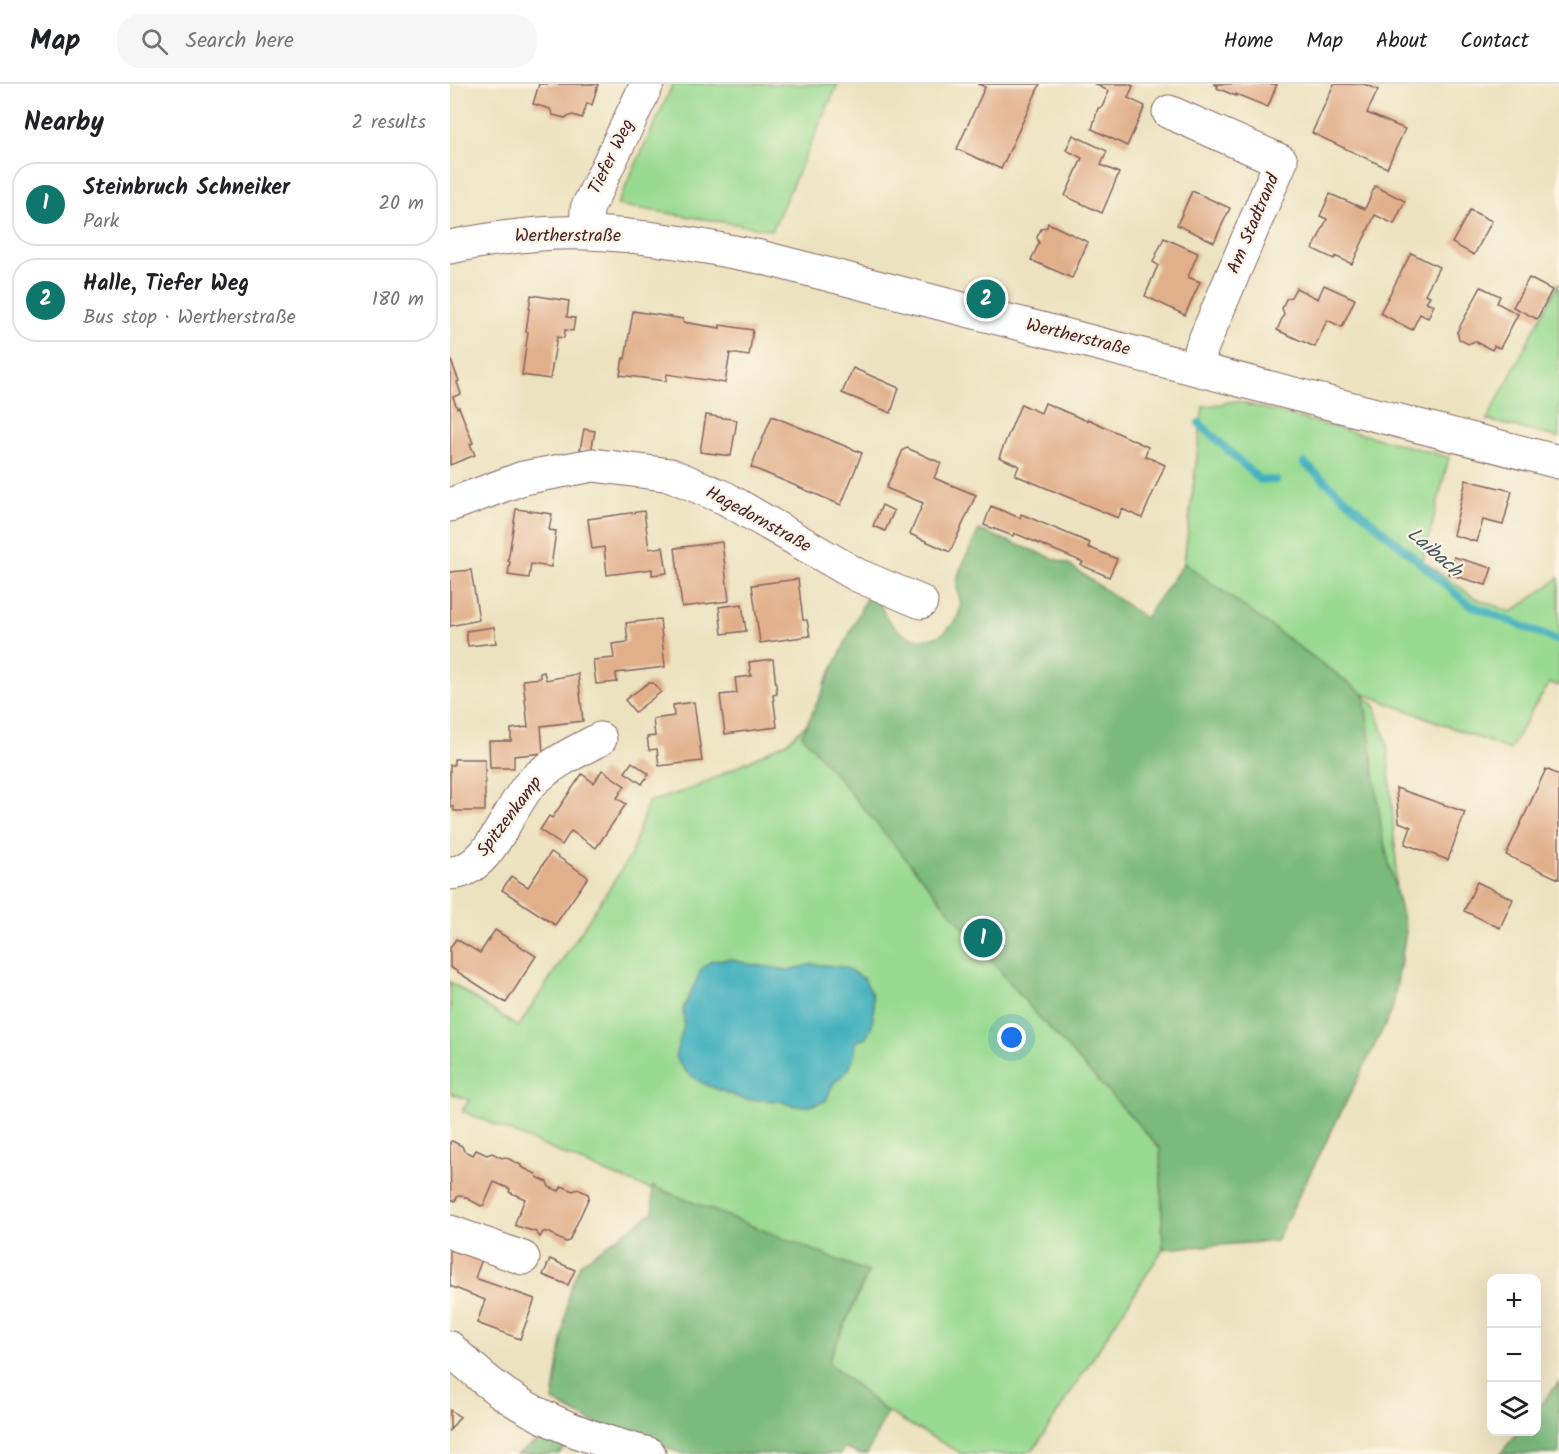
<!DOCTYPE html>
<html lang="en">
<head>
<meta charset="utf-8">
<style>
  body { margin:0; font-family:Kalam,sans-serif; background:#f6f6f6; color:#202124 }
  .controls { position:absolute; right:18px; bottom:18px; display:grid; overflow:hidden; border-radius:12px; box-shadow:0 6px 24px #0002 }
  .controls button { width:54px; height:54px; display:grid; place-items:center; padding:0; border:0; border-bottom:2px solid #e0e0e0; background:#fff; color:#202124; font:30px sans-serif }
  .you { position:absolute; left:562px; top:954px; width:21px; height:21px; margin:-15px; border:4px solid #fff; border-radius:50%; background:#1a73e8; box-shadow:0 0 0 9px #1a73e833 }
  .badge { display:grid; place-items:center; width:39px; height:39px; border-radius:50%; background:#0f766e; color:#fff; font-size:20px; font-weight:700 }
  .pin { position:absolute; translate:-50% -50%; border:3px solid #fff; box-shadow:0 2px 6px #0006 }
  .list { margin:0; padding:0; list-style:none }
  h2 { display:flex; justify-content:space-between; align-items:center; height:78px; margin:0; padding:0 24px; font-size:26px }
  h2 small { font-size:20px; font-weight:400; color:#757577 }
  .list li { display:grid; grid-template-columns:39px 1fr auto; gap:18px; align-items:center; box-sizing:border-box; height:84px; margin:0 12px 12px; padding:0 12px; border:2px solid #e0e0e0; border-radius:24px }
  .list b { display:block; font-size:22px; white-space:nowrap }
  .list p { margin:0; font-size:20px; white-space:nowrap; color:#757577 }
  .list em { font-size:20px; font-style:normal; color:#757577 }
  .icon { flex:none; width:33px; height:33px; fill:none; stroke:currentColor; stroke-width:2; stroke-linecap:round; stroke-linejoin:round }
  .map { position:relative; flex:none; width:1109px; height:1370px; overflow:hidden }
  header { display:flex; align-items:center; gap:36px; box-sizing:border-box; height:84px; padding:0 30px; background:#fff; border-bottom:2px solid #e0e0e0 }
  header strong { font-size:28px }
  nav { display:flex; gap:33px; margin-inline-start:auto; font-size:21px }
  .search { width:420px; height:54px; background:#f6f6f6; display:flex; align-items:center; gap:15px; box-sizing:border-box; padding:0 21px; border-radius:24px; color:#757577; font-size:22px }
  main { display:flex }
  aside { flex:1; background:#fff }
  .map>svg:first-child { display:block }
  .green { fill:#99da91; stroke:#727c5e; stroke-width:1.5 }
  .forest { fill:#7aba7b; stroke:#626c53; stroke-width:1.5 }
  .water { fill:#42b1bd; stroke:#466874; stroke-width:1.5 }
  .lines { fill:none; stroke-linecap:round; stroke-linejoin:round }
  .stream { stroke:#42b1bd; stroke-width:8 }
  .building { fill:#e1af8a }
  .minor-casing { stroke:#83635f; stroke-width:35 }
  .minor { stroke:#fff; stroke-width:33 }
  .labels { text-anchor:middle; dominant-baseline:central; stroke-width:4.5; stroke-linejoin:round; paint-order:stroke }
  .street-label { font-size:18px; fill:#4a1f2b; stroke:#fcf5e5 }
  .water-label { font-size:20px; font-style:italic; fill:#475965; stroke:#fcf5e5 }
</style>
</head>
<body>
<header>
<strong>Map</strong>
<div class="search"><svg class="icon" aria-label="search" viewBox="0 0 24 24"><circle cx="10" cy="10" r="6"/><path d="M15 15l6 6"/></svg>Search here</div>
<nav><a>Home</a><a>Map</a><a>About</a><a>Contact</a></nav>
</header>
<main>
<aside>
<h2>Nearby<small>2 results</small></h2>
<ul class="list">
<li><span class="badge">1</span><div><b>Steinbruch Schneiker</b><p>Park</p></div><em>20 m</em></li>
<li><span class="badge">2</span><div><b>Halle, Tiefer Weg</b><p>Bus stop · Wertherstraße</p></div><em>180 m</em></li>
</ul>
</aside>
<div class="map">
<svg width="1109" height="1370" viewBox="0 0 1109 1370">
  <rect width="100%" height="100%" fill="#fcf5e5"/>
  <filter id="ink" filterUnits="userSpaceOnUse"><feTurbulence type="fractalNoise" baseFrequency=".0167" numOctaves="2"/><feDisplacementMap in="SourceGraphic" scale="12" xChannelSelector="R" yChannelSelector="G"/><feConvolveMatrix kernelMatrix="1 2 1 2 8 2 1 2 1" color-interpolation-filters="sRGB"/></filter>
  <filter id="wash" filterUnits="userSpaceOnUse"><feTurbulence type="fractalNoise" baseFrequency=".008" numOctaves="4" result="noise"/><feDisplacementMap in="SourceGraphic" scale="24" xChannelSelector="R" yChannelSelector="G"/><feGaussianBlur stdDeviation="1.35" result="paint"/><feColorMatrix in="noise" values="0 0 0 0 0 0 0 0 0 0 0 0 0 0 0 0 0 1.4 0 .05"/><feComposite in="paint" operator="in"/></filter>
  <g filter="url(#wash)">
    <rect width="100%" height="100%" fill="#ece2c0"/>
    <!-- green -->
    <g class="green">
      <path d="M223,0H388L322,146L167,121Z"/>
      <path d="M1109,198V354L1037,336Z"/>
      <path d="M785,317L999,373L973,477L1025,514L1062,528L1109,494V602L1100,599L1082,626L1060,666L912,609L925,622L937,659L946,776L945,832L570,911L710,1064L713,1165L585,1364L572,1370H512L437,1328L378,1278L418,1189L150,1086L12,1027L19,1016L0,1009V898L68,943L180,773L198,718L244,704L337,658L390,610L374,600L404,545L480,589L698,580L755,495L734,479L753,323Z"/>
    </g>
    <!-- forest -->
    <g class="forest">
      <path d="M529,446L618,480L695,534L734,479L914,610L932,750L956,848L942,927L826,1157L713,1165L710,1064L586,930L352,651L419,508L426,511C430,519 433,529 438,536C458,561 490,563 507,533C516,517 505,510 507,497C507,489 524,456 529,446Z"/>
      <path d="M202,1102L418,1188L378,1278L437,1328L417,1370H408L394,1363L390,1370H233L142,1338L103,1317L119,1208L130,1180L203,1128Z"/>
      <path d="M1109,1298V1370H1050L1068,1348H1086L1087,1325Z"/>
      <path d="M92,1354L117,1361L109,1370H67Z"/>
    </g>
    <!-- water -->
    <path class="water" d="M280,875L298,880L339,886L363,880L395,883L414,895L422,910L424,924L422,942L415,955L406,957L405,969L399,985L383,1000L376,1017L360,1022H344L329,1017L292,1015L254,1000L236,988L225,973L234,941L233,925L252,884L261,877Z"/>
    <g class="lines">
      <!-- stream -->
      <g class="stream">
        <path d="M749,339L810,396H826"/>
        <path d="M854,379L1018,520L1109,557"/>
      </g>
    </g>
    <g id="blocks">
      <!-- building -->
      <g class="building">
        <path d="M89,0H148L142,21L137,19L132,34L123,31L115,34L103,31L100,25L83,20Z"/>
        <path d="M528,0H590L551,85L507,65L535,3Z"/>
        <path d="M644,0H678L683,2L678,14L695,22L677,62L642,45L648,24L652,23L659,7Z"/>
        <path d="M763,0H827L818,23L786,10V12L767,4L768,2Z"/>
        <path d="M884,0H914L928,6L917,29L955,45L937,84L862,49Z"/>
        <path d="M623,51L657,67L651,81L669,89L652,129L615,112L632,74L616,66Z"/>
        <path d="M925,102L955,117L944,140L925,131L902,180L885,172L884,175L863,165L877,135L870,132L880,110L915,125Z"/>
        <path d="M742,107L780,124L764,158L727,141Z"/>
        <path d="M1020,126L1042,137L1024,171L1002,159Z"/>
        <path d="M598,139L638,158L622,194L581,176L589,159L587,153L591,145L597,143Z"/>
        <path d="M714,154L748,169L738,193L750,198L735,231L695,212L708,181L703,178Z"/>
        <path d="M961,169L989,183L975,210L980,212L976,218L984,221L978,234L970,230L962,246L930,229Z"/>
        <path d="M1079,194L1102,206L1087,235L1063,223Z"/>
        <path d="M874,201L905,215L892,243L877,236L865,263L827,246L834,230L832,224L836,215L841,213L846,204L868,215Z"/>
        <path d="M1031,203L1050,212L1047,219L1068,230L1050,264L1044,262L1042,266L1025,257L1018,260L1009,255L1007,248Z"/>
        <path d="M81,211L119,217L117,233L125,234L123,247L115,246L114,254L107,253L100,295L72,291L78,248H76Z"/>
        <path d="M183,227L233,235V238L270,244V241L303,246L299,272L280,269L275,299L217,290L216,297L170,291L173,274L175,275Z"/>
        <path d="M0,274L9,297L7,298L11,310L3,313L7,324L9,323L23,359L20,360L25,371L0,381Z"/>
        <path d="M403,284L449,304L441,329L392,309Z"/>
        <path d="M595,319L637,337L638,335L698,363L695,372L715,381L692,434L672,425L668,434L565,391L569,382L549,373L571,320L591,329Z"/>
        <path d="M256,331L287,336L281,372L250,368Z"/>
        <path d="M322,332L412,369L391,421L301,383Z"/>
        <path d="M134,345L145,347L141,368L130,365Z"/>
        <path d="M457,364L491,379L484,394L526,411L500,468L460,450L473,419L436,404L453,366Z"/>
        <path d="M1016,396L1062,407L1053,441L1033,436L1027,458L1003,451Z"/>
        <path d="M432,421L444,427L435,447L423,442Z"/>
        <path d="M541,422L570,434L571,430L640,459L638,463L667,475L659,493L631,481L633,478L564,449L563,452L534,441Z"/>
        <path d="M66,425L102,430L99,446L106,447L101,483L81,480L79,494L58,491L60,478L58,477Z"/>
        <path d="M194,427L199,465L213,463L217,489L202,491V485L157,491L154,463L142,465L138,435Z"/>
        <path d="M272,458L279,517L232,523L225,464Z"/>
        <path d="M1004,473L1042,484L1036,501L998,490Z"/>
        <path d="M21,486L29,536L0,542V488Z"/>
        <path d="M348,495L353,536H357L360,552L310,559L302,501Z"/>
        <path d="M292,520L296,547L272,550L269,523Z"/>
        <path d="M210,535L215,583L166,589L167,598L146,600L143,576L164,574L162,560L178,558L176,539Z"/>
        <path d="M44,543L46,559L18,562L16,547Z"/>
        <path d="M323,575L327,610L323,611L327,643L275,650L270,611L287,609L285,594L301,592L299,578Z"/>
        <path d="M94,588L96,596L128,590L133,637L91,642L93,669L64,672V684H40L39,657H61V645L78,643L73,596L90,594V589Z"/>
        <path d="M198,599H203L211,608L185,628L175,616Z"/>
        <path d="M244,618L252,677L209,682L207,665L199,666L197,653L205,652L203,635L224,632L223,621Z"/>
        <path d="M4,675H35V727H4L3,722H0V681H4Z"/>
        <path d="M182,678L199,690L192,700L175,688Z"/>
        <path d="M1096,685L1109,691V795L1056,771Z"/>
        <path d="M152,686L175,702L167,714L176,720L146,764L121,747L112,761L90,746L99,732L102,734L132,690L144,699Z"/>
        <path d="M946,704L1015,728L998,776L955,760L961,743L949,738Z"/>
        <path d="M101,768L138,793L105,841L52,806L61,792L78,803Z"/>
        <path d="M1027,798L1063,815L1050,844L1014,827Z"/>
        <path d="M45,846L86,872L56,919L0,883V864L6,855L30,869Z"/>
        <path d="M2,1057L12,1062L14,1067L23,1071L26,1066L37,1071L42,1069L52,1074L55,1073L71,1081V1083L86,1090L87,1093L97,1098L99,1103L109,1107L112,1102L123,1107L128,1105L138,1110L139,1113L119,1157L116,1158L105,1153L104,1151L98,1148H93L90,1153L86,1148L66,1142L65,1139L75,1115L59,1108L60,1105L44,1098L34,1121L31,1122L13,1112H8L5,1117L1,1115L0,1058Z"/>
        <path d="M0,1165L34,1170L25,1194L85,1215L70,1255L27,1239L35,1216L0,1202Z"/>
        <path d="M100,1175L125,1186L118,1201L93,1191Z"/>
        <path d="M0,1326L10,1333L0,1346Z"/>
      </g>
    </g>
  </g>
  <g filter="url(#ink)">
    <use href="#blocks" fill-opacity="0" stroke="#83635f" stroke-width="1.5"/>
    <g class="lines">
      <!-- minor casing -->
      <g class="minor-casing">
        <g id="minor">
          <path d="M719,28L831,77L752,263L747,284"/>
          <path d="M136,148L137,125L197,0"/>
          <path d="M0,163C45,154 91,147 137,149C195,151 253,162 310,173L1109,378"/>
          <path d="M0,421L73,394L143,381L221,391L275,414L407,491L471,518"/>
          <path d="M0,789C40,788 57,726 80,700C100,680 125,668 150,655"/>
          <path d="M0,1148L73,1174"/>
          <path d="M0,1264C7,1272 16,1279 24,1286C72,1330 136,1354 199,1370"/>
        </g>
      </g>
      <!-- minor -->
      <use href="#minor" class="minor"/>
    </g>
  </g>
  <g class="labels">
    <!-- street labels -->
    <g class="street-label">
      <text transform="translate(162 73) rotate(-64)">Tiefer Weg</text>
      <text transform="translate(804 140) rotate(-67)">Am Stadtrand</text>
      <text x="118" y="152">Wertherstraße</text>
      <text transform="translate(628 254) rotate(14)">Wertherstraße</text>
      <text transform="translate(308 436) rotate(29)">Hagedornstraße</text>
      <text transform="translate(60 733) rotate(-53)">Spitzenkamp</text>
    </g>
    <!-- water labels -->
    <g class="water-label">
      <text transform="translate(984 469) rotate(41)">Laibach</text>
    </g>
  </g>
</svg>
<div class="controls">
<button>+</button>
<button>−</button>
<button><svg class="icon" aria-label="layers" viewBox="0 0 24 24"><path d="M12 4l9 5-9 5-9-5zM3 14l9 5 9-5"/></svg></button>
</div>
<div class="you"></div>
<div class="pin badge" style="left:533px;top:854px">1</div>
<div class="pin badge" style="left:536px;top:215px">2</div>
</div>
</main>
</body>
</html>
